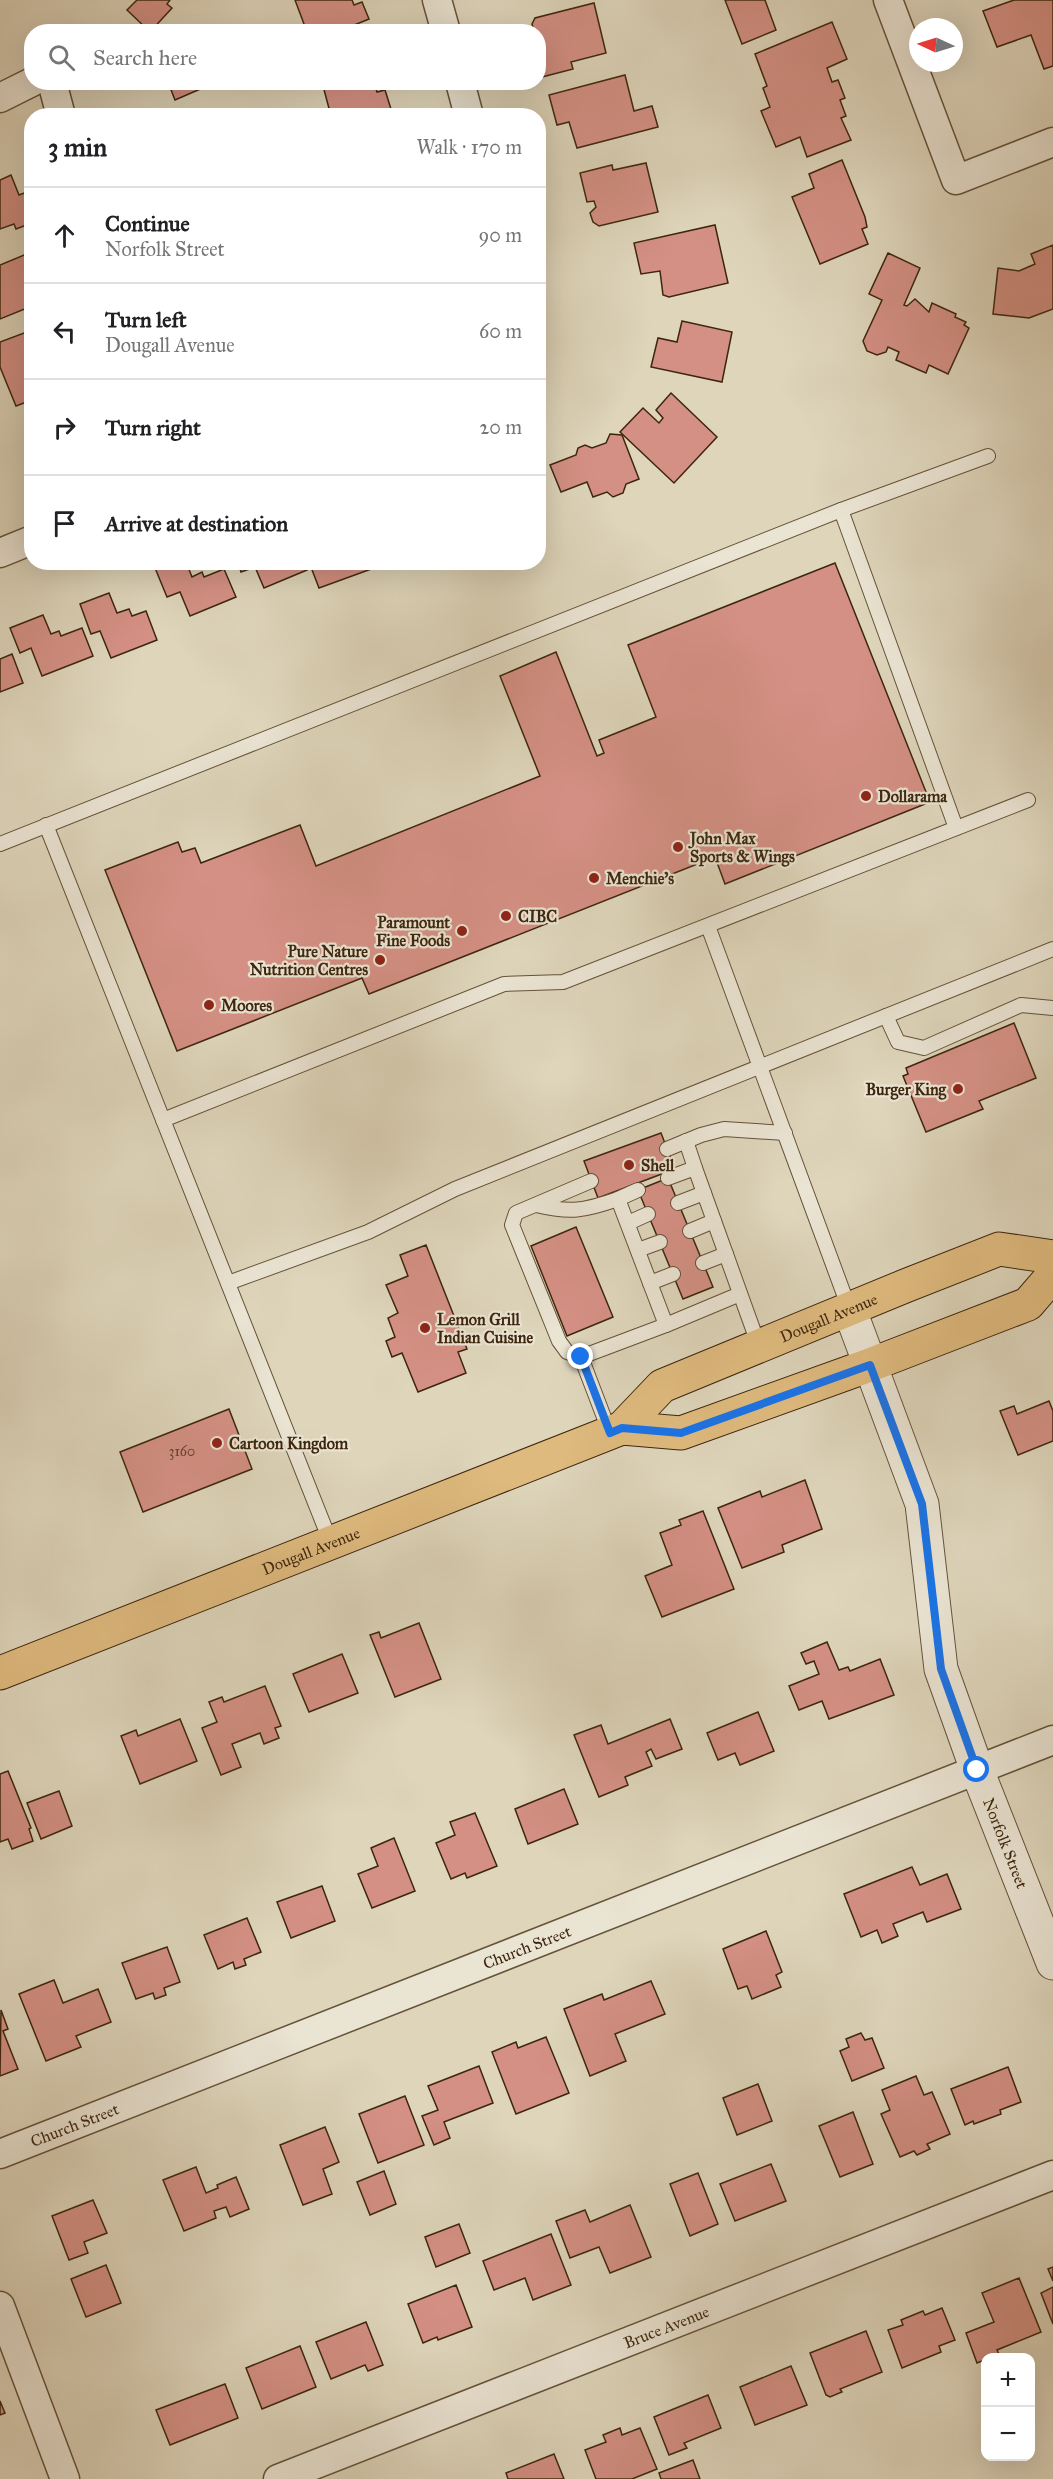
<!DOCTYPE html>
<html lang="en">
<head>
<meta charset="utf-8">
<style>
  body { margin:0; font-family:"IM FELL Great Primer",serif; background:#f6f6f6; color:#202124 }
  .controls { position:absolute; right:18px; bottom:18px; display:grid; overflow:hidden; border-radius:12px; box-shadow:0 6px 24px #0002 }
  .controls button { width:54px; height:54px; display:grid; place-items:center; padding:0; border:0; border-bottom:2px solid #e0e0e0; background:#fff; color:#202124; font:30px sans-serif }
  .compass { position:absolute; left:909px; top:18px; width:54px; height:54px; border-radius:50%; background:#fff; box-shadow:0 6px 24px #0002; rotate:274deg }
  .stop { position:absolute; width:18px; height:18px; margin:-14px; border:4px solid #1a73e8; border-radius:50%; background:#fff }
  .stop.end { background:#1a73e8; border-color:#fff; box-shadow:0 2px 6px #0008 }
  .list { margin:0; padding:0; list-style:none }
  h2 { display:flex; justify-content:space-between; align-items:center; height:78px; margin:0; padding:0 24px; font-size:26px }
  h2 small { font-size:20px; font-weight:400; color:#757577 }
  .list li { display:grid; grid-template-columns:39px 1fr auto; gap:18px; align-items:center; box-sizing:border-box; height:96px; padding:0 24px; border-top:2px solid #e0e0e0 }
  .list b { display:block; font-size:22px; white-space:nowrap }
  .list p { margin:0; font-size:20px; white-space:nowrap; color:#757577 }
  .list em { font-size:20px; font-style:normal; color:#757577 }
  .icon { flex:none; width:33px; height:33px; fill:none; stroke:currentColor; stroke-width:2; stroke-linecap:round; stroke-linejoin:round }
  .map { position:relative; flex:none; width:1053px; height:2479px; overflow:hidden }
  .search { position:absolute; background:#fff; box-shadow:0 6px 24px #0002; left:24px; top:24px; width:522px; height:66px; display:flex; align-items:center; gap:15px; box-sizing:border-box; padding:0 21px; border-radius:24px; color:#757577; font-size:22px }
  .panel { position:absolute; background:#fff; box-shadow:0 6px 24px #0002; left:24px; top:108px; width:522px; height:462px; border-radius:24px }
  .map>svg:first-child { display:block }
  .building { fill:#d49084; stroke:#3d260e; stroke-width:1.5 }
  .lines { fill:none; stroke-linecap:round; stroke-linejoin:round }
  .service-casing { stroke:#655239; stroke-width:16 }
  .minor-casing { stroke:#655239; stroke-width:31 }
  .tertiary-casing { stroke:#655239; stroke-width:35 }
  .primary-casing { stroke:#3d260e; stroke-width:35 }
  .service { stroke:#eae4d3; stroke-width:14 }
  .minor { stroke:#eae4d3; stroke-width:28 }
  .tertiary { stroke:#eae4d3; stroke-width:33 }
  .primary { stroke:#dfba7e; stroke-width:33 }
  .route { stroke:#1a73e8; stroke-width:8 }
  .poi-dot { fill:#8f2418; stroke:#eae4d3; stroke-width:2 }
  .labels { text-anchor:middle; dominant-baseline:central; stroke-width:4.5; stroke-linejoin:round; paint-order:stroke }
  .number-label { font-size:14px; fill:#63402c }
  .poi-label { font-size:16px; font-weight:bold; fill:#3d260e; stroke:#eae4d3; text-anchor:start }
  .street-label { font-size:16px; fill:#3d260e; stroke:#eae4d3 }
</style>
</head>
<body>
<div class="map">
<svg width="1053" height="2479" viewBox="0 0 1053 2479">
  <rect width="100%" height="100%" fill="#ded5bb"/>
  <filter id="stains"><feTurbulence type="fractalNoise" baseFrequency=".00333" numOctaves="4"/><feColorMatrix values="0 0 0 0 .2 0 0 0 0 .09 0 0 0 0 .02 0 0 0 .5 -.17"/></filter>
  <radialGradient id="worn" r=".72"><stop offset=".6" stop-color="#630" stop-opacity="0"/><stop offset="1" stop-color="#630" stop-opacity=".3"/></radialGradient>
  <!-- building -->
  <g class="building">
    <path d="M137,0H170L167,4L172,8L150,32L127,10Z"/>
    <path d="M295,0H352L354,5L362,2L369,19L337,32H307Z"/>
    <path d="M725,0H765L776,30L742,44Z"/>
    <path d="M1014,0H1053V66L1044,69L1031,35L997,47L983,11Z"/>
    <path d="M594,3L606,53L571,62L573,69L542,77L538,44L543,43L538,32H534L532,24L535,18Z"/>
    <path d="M832,22L847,59L827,68L832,82L838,80L845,98L840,100L846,116L841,118L851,140L807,157L800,137L776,147L761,111L770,107L763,88L767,86L755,54Z"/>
    <path d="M213,26L215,32H199Z"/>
    <path d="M625,75L634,111L652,106L658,127L577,148L569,122L557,125L549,95Z"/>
    <path d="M168,82H204L205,87L175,100Z"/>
    <path d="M322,82H374L377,92L385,90L391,109L370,116H331Z"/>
    <path d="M842,160L865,217L867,227L862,229L868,244L820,264L792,197L814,188L809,174Z"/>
    <path d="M646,163L658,212L599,226L593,222L590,213L596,207L594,201L587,202L580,173L612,165L613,170Z"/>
    <path d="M11,175L19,195L32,190V223L16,229L14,224L0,229V180Z"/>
    <path d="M715,225L728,283L669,297L663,295L660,271L641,274L634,243Z"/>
    <path d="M1053,245V309L1029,318L993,314L998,268L1019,271L1035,264L1031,254Z"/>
    <path d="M29,253L32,306L0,319V265Z"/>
    <path d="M888,253L920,268L904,305L907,306L915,299L929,312L932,303L956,314L955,317L966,322L964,325L969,328L948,374L929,365L926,373L896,360L899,352L888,347L886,352L877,355L867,351L863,341L882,300L869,294Z"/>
    <path d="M682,321L732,332L722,382L651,367L658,338L677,342Z"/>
    <path d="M32,330V400L16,406L0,367V342Z"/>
    <path d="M671,393L717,437L674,483L620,432L643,408L659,423L663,418L656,410Z"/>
    <path d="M610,434L622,435L639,479L626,484L623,493L613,497L607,492L593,497L587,482L561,492L550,465L576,455L578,448L585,445L592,448L606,443Z"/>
    <path d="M169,562H186L192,577L202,572L204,577L224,569L236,597L190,616L180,592L167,597L155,568Z"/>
    <path d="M238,562H304L307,570L264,588L255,567L241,572Z"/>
    <path d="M309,562H372L374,568L319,588Z"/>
    <path d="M835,563L930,802L725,884L715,857L369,994L362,978L177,1051L105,870L178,842L182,852L195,848L201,863L300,825L316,866L540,776L500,676L556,652L597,756L604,753L599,740L656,717L628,645Z"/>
    <path d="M109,593L117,613L129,609L132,616L146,611L157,640L111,658L100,631L91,634L80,604Z"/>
    <path d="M43,615L51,634L59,631L61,636L82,628L93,656L42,676L31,648L20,653L10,628Z"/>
    <path d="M12,654L23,683L0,692V659Z"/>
    <path d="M1014,1023L1036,1078L979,1101L983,1109L926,1132L903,1076L908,1074L906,1068Z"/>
    <path d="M661,1133L675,1169L598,1198L584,1161Z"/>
    <path d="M668,1178L713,1287L683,1299L638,1190Z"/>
    <path d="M576,1227L613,1317L567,1336L531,1246Z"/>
    <path d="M426,1245L467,1349L458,1352L466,1373L418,1392L402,1353L392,1357L386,1341L395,1337L388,1318L398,1313L386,1285L408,1276L400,1255Z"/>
    <path d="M1049,1401L1053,1411V1441L1018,1455L1000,1411L1014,1406L1017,1414Z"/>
    <path d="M229,1409L252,1469L143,1512L120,1452Z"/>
    <path d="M805,1480L822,1529L782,1545L784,1552L742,1568L718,1508L760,1491L762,1497Z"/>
    <path d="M703,1511L734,1589L662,1617L645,1576L672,1565L660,1533L681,1525L679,1520Z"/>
    <path d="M419,1623L441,1679L395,1697L370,1635L379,1632L381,1638Z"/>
    <path d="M827,1642L839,1670L848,1667L850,1671L880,1659L894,1695L829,1719L822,1701L799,1710L789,1686L819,1674L814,1661L806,1664L801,1653Z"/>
    <path d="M342,1654L358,1693L309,1712L293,1674Z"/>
    <path d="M265,1686L281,1726L275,1728L279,1738L264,1744L260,1733L232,1744L241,1767L221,1775L202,1728L217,1722L209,1702L222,1697L224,1702Z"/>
    <path d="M758,1712L774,1751L740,1765L735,1753L718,1760L707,1733Z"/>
    <path d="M180,1719L197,1761L140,1784L121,1736L136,1730L138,1736Z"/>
    <path d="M670,1719L682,1749L656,1759L651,1749L646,1752L652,1766L625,1777L628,1785L599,1797L574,1735L601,1725L608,1744Z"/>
    <path d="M8,1771L31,1828L29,1829L33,1841L12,1849L8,1839L0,1842V1774Z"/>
    <path d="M564,1789L578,1824L528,1844L515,1809Z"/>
    <path d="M59,1791L72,1826L41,1839L27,1803Z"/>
    <path d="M475,1813L497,1866L467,1878L465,1873L451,1879L436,1843L455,1835L450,1822Z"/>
    <path d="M394,1838L415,1891L372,1908L358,1874L378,1866L371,1848Z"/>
    <path d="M912,1867L920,1885L947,1874L961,1909L927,1922L923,1912L893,1924L898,1936L882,1943L877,1930L861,1937L844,1894Z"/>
    <path d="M322,1886L335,1921L291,1938L277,1902Z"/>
    <path d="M247,1918L261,1952L244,1959L246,1965L235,1969L233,1962L218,1969L204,1935Z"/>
    <path d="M766,1931L782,1972L776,1975L781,1987L752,1999L747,1986L738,1989L723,1949Z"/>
    <path d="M167,1947L180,1982L164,1988L166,1995L155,1999L153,1993L136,1999L122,1963Z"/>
    <path d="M54,1980L63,2003L98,1989L111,2022L76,2036L81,2047L46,2061L19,1994Z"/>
    <path d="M651,1981L665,2014L615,2034L626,2061L590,2076L564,2009L602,1994L604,2000Z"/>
    <path d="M1,2010L8,2029L3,2031L18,2069L0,2076Z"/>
    <path d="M861,2033L865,2040L872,2038L884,2068L852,2081L840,2051L849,2047L846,2039Z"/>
    <path d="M546,2037L569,2093L516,2114L492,2052L516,2042L518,2048Z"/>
    <path d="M479,2066L493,2103L444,2122L450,2138L434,2145L422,2116L438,2110L428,2086Z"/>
    <path d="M1008,2067L1021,2102L1000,2110L1001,2114L974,2124L973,2121L965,2125L951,2089Z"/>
    <path d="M916,2076L924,2095L932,2092L950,2134L927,2144L930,2149L917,2155L914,2151L900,2157L881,2114L890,2110L882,2090Z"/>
    <path d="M758,2084L772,2121L737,2135L723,2098Z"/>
    <path d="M405,2096L424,2145L378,2163L359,2114Z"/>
    <path d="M853,2112L873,2164L840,2177L819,2126Z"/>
    <path d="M325,2127L339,2162L323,2169L332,2194L303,2205L280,2145Z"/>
    <path d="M771,2164L786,2201L735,2221L720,2184Z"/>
    <path d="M196,2167L206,2193L218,2188L217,2185L236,2177L249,2209L230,2217L226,2207L214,2211L216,2218L184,2231L163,2180Z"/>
    <path d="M384,2171L396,2204L370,2215L357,2182Z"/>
    <path d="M698,2173L718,2224L690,2236L670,2184Z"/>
    <path d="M93,2200L107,2233L84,2242L88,2253L69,2260L52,2216Z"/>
    <path d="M630,2205L651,2257L610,2273L599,2247L570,2258L556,2221L585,2210L590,2222Z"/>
    <path d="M459,2224L470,2253L436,2267L425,2237Z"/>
    <path d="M551,2234L571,2285L533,2300L525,2278L494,2290L483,2261Z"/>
    <path d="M106,2265L121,2303L86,2317L71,2279Z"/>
    <path d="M1053,2267V2281L1048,2269Z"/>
    <path d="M1019,2278L1041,2332L997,2350L999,2354L977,2363L966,2333L994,2322L982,2293Z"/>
    <path d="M456,2285L472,2327L438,2340L437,2337L423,2343L408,2304Z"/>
    <path d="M1053,2287V2324L1041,2293Z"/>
    <path d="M942,2308L955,2340L939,2346L941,2352L902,2368L888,2330L903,2325L901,2320L923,2311L925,2315Z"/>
    <path d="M366,2322L383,2365L368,2371L365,2365L331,2379L316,2342Z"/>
    <path d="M866,2331L882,2372L840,2389L842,2392L830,2397L826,2395L810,2353Z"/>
    <path d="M300,2346L316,2387L262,2409L246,2368Z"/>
    <path d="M791,2366L807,2405L755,2425L740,2387Z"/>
    <path d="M225,2384L238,2418L170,2445L156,2410Z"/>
    <path d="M708,2395L721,2428L684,2443L687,2448L669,2455L654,2417Z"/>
    <path d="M0,2401L5,2413L0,2415Z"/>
    <path d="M620,2428L622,2435L640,2428L657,2469L632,2479H596L585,2450L606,2442L603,2435Z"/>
    <path d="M554,2454L564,2479H508L506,2473Z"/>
    <path d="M693,2460L700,2479H661L659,2473Z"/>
  </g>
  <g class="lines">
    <!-- service casing -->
    <g class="service-casing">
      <g id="service">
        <path d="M841,510L988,456"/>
        <path d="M46,825L331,1543"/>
        <path d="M0,844L841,510L956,828"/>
        <path d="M708,926L849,1308"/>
        <path d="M886,1016L898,1042L924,1048L1021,1005L1053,1008"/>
        <path d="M163,1120L504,984L563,982L1028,800"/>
        <path d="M686,1141L695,1168"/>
        <path d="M667,1149L701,1135L724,1129L785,1133"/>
        <path d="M668,1178L695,1168L759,1346"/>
        <path d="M638,1190L618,1199L666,1325L740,1294"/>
        <path d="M678,1203L704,1193"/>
        <path d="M536,1205C570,1213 584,1211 618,1199"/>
        <path d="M628,1223L648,1214"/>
        <path d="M690,1231L714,1221"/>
        <path d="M638,1250L660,1242"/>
        <path d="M703,1263L726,1254"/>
        <path d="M228,1283L368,1232L455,1189L1053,949"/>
        <path d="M650,1283L673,1274"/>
        <path d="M581,1357L567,1352L559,1341L512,1225L516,1213L591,1181"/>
        <path d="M610,1433L581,1357L666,1325"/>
      </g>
    </g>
    <!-- minor casing -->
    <g class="minor-casing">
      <g id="minor">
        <path d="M437,0L446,32"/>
        <path d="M888,0L956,180L1053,142"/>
        <path d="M52,82L61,116"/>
        <path d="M460,82L469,116"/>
        <path d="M0,98L32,82"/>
        <path d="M0,553L32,540"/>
        <path id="s1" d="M0,2154L1053,1740"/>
        <path d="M0,2306L65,2479"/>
        <path id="s2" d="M278,2479L1053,2175"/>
      </g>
    </g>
    <!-- tertiary casing -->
    <g class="tertiary-casing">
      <g id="tertiary">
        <path id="s3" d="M849,1308L922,1504L941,1669L977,1770L1053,1963"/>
      </g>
    </g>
    <!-- primary casing -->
    <g class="primary-casing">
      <g id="primary">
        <path id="s4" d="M622,1428L662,1386L905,1286L999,1249L1053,1257"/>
        <path id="s5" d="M0,1673L622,1428L681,1433L870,1365L1028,1304L1053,1275"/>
      </g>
    </g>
    <!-- service -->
    <use href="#service" class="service"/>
    <!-- minor -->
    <use href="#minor" class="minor"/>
    <!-- tertiary -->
    <use href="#tertiary" class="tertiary"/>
    <!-- primary -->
    <use href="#primary" class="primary"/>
  </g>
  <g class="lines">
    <!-- route -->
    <path class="route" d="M581,1357L610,1433L622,1428L681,1433L870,1365L922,1504L941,1669L977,1770"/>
  </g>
  <!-- markers -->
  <g class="poi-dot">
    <circle cx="866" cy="796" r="6"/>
    <circle cx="678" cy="847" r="6"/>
    <circle cx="594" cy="878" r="6"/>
    <circle cx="506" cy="916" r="6"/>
    <circle cx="462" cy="931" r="6"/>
    <circle cx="380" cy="960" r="6"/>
    <circle cx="209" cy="1005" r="6"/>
    <circle cx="958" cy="1089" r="6"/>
    <circle cx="629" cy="1165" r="6"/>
    <circle cx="425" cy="1328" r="6"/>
    <circle cx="217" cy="1443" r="6"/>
  </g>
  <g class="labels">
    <!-- number labels -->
    <g class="number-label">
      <text x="182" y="1451">3160</text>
    </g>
    <!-- poi labels -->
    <g class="poi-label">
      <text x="878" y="796">Dollarama</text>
      <text x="690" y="838">John Max<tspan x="690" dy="18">Sports &amp; Wings</tspan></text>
      <text x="606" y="878">Menchie's</text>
      <text x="518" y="916">CIBC</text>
      <text x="450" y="922" text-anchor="end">Paramount<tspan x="450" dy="18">Fine Foods</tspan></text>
      <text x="368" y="951" text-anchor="end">Pure Nature<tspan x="368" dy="18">Nutrition Centres</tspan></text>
      <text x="221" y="1005">Moores</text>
      <text x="946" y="1089" text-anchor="end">Burger King</text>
      <text x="641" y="1165">Shell</text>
      <text x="437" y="1319">Lemon Grill<tspan x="437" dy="18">Indian Cuisine</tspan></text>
      <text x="229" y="1443">Cartoon Kingdom</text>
    </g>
    <!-- street labels -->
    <g class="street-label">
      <text stroke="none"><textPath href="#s4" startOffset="238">Dougall Avenue</textPath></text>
      <text stroke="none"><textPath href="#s5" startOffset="334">Dougall Avenue</textPath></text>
      <text stroke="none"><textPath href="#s3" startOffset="561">Norfolk Street</textPath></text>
      <text stroke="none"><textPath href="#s1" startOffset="566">Church Street</textPath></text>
      <text stroke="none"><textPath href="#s1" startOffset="80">Church Street</textPath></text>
      <text stroke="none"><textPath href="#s2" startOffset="417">Bruce Avenue</textPath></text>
    </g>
  </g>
  <rect width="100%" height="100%" filter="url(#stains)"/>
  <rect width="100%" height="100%" fill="url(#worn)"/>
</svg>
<div class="controls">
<button>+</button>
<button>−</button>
</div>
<svg class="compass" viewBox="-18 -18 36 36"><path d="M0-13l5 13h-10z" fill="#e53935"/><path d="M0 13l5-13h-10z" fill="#757577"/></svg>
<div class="stop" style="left:977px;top:1770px"></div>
<div class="stop end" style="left:581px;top:1357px"></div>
<div class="search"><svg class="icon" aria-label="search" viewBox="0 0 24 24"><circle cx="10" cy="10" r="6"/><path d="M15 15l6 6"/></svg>Search here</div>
<section class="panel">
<h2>3 min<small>Walk · 170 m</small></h2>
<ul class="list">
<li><svg class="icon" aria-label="ahead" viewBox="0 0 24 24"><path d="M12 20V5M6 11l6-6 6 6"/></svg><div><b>Continue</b><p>Norfolk Street</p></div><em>90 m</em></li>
<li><svg class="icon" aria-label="left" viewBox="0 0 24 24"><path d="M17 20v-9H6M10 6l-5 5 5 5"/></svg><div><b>Turn left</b><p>Dougall Avenue</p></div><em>60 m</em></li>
<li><svg class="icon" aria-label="right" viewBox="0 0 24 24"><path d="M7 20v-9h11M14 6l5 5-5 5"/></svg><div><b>Turn right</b></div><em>20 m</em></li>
<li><svg class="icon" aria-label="arrive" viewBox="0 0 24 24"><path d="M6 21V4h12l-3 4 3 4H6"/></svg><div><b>Arrive at destination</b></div></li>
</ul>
</section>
</div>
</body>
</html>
